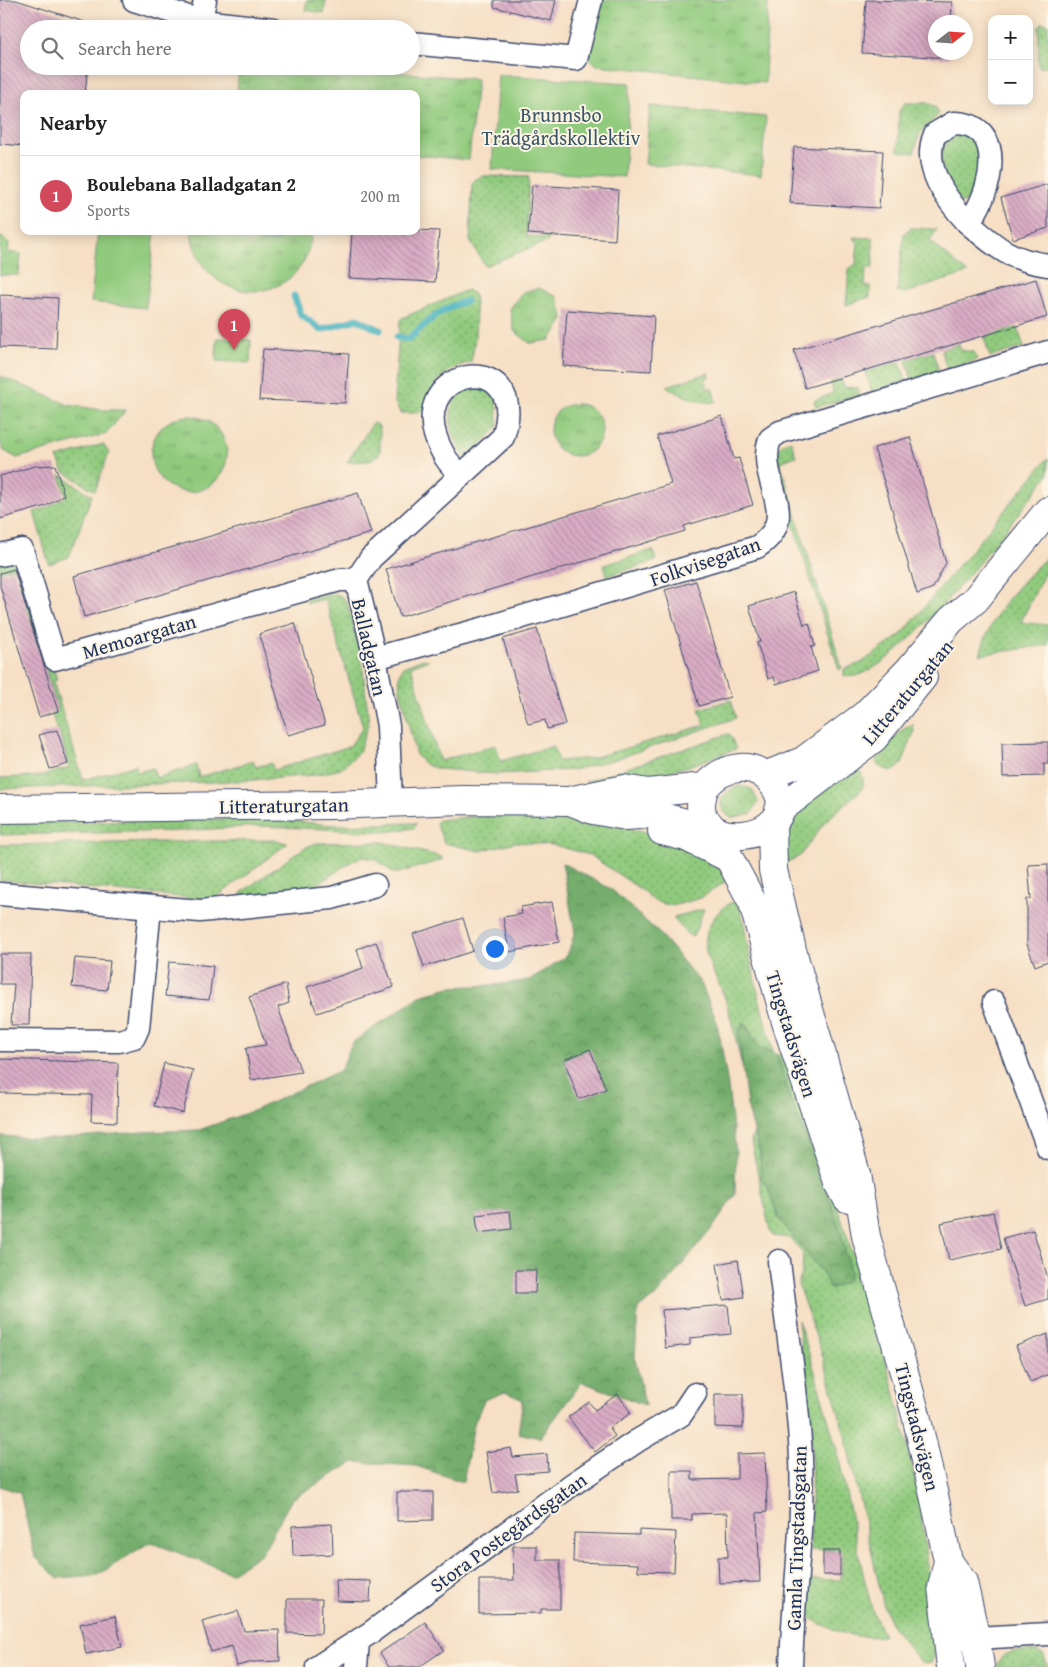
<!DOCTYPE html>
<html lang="en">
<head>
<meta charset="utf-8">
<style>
  body { margin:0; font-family:"Gentium Book Plus",serif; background:#f2f2f2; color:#222 }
  .controls { position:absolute; right:15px; top:15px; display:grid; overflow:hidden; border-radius:10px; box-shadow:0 2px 12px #0003 }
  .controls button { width:45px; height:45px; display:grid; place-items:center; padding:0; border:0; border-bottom:1px solid #e0e0e0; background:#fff; color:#222; font:25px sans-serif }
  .compass { position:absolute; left:928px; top:15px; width:45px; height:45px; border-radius:50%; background:#fff; box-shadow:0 2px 12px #0003; rotate:73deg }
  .you { position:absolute; left:494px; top:948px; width:18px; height:18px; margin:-12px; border:4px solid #fff; border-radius:50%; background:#1a73e8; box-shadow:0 0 0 8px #1a73e833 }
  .badge { display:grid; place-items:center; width:32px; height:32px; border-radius:50%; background:#d1495b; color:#fff; font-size:16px; font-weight:700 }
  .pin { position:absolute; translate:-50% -41px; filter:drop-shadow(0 1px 2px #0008) }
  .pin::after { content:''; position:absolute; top:26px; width:18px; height:15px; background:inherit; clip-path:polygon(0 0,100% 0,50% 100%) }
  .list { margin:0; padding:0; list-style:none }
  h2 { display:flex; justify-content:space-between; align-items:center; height:65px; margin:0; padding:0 20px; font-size:21px }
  h2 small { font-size:16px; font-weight:400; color:#767676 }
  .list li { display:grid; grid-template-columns:32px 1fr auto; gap:15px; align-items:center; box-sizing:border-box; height:80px; padding:0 20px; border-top:1px solid #e0e0e0 }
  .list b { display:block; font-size:19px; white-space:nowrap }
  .list p { margin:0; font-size:16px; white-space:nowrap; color:#767676 }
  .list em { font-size:16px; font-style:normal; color:#767676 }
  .icon { flex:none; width:28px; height:28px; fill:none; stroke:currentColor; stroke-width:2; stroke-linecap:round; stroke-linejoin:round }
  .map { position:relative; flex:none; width:1048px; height:1667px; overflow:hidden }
  .search { position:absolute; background:#fff; box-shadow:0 2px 12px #0003; left:20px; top:20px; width:400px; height:55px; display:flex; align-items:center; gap:12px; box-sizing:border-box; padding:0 18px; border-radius:28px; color:#767676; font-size:19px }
  .panel { position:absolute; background:#fff; box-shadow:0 2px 12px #0003; left:20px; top:90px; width:400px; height:145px; border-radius:10px }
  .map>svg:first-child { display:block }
  .grass { fill:url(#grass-dots); stroke:#567c6e }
  .forest { fill:url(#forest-crowns); stroke:#486e65 }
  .park { fill:url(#park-tufts); stroke:#567c6e }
  .garden { fill:#90ca7d; stroke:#567c6e }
  .water { fill:url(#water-waves); stroke:#30708f }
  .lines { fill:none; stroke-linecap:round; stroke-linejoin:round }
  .stream { stroke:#44b2c0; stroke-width:7 }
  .building { fill:url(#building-back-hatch) }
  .street-casing { stroke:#3c496d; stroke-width:25 }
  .secondary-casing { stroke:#3c496d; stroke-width:30 }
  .street { stroke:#fff; stroke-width:22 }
  .secondary { stroke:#fff; stroke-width:28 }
  .labels { text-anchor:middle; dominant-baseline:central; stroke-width:4; stroke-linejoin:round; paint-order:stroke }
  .park-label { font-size:20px; fill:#385666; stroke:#fcf5e5 }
  .street-label { font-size:20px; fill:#1b2f5e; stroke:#fcf5e5 }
</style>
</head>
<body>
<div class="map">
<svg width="1048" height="1667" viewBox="0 0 1048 1667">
  <defs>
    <pattern id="grass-dots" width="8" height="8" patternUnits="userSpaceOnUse" patternTransform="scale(1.25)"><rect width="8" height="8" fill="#90ca7d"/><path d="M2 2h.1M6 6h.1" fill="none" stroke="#75a46a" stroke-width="1.8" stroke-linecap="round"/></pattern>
    <pattern id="forest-crowns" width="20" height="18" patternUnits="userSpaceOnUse" patternTransform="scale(1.25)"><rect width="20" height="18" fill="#74ae6c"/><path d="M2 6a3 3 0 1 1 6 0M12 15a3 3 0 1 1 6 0" fill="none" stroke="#5e8e5c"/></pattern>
    <pattern id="park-tufts" width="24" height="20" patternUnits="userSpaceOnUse" patternTransform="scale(1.25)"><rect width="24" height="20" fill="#90ca7d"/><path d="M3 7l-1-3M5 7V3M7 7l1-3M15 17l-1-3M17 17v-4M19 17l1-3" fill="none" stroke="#75a46a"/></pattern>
    <pattern id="water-waves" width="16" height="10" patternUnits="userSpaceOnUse" patternTransform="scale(1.25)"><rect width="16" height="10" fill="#44b2c0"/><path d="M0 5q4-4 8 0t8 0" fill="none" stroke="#38919f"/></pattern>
    <pattern id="building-back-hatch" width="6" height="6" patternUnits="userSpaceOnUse" patternTransform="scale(1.25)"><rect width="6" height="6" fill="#daadc5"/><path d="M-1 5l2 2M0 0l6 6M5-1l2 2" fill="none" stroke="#b08da3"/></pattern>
  </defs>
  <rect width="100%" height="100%" fill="#fcf5e5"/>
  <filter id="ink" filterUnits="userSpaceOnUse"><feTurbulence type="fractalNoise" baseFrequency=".02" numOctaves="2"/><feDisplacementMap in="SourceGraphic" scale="10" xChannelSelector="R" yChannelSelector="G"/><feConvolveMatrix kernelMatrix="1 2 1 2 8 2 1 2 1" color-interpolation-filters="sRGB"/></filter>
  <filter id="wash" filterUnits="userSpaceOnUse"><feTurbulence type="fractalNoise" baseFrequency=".0096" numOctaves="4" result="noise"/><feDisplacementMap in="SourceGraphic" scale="20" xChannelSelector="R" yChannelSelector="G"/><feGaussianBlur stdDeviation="1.12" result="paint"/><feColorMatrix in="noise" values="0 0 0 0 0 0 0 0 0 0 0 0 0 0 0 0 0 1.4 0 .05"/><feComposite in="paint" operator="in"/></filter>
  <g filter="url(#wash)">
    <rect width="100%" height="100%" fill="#f6dfc4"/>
    <!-- grass -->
    <g class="grass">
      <path d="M307,0H326L324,13L305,10Z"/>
      <path d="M1042,23L1048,24V66L1040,68L1038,64L1039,27Z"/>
      <path d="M905,103H927L935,106L939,114L920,133L914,153L898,151L899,111Z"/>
      <path d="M961,133C990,147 980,175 969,200L962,203L958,201C947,176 924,147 961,133Z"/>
      <path d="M483,176L529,177L526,236L548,238V241L485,266L470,241L472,184L476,179Z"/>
      <path d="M911,228L937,229L930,241L968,273L905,293L897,291L904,233Z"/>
      <path d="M854,237L873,238V268H866L865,286H870V297L846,305L849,269L856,264L858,241L853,239Z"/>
      <path d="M467,290L474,294C477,315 476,342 471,362C441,371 434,382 425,410L418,413H400L394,400L400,321L402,318Z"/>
      <path d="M1015,328L1018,329L1024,347L990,357L984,337Z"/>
      <path d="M959,344L961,350L974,352L977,360L947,370L941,350Z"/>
      <path d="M933,352L939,371L912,380L906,360Z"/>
      <path d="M900,362L906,381L872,392L865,372Z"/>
      <path d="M708,373L709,377L705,379L708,389L712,388L716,402C707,406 673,393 667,386Z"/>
      <path d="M841,379L844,387L858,388L860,395L816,407L814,401L833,393L831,382Z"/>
      <path d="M476,387L488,390L497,399L498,426L471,455L465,457C448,434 440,394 476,387Z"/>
      <path d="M373,423L378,425L380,430V453L370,461L347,462Z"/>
      <path d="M791,440L796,456L780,462L842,668L839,670L779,479C777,462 771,446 791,440Z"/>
      <path d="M103,444L109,453L95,491L64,472L57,458Z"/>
      <path d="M1048,458V475C1020,511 889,690 844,676V669L861,663L902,634Z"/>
      <path d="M60,475L92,495L69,557L49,564L34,512L47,508L66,496Z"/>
      <path d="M653,550L656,561L607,576L604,565Z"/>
      <path d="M1048,556V573L1045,572L1021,622L1048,625V645L980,655C989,616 1020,582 1048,556Z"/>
      <path d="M11,561L25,569L57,680L53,681L83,780L136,765L137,772L153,768L156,778L196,765L199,777L253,761L256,767L271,763L274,770L350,746L363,727L325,599L307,603L306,600C320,596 338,587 347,603L361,653L369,722L359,752L341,769L315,775L241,781L0,789V778L42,776L68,768L69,765L58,728L56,729L52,714L58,712L16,567L0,571V563Z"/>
      <path d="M423,659L429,660L411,666L440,761L495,745L501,761L553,746L558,761L592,758L705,725L699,709L731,700L736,718L616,759L573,770L497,774L439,769L426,765L416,755L400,690L399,677L403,667Z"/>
      <path d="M913,724L914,732L902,764L898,768L890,771L878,766L876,761C887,747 896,730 913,724Z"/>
      <path d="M728,734H730L736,749L686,767L650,776L585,782Z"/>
      <path d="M857,767C863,774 865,780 862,789L825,822L800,856L783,864C787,806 815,797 857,767Z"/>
      <path d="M739,786L752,789L758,802L751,814L731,818C713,807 722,790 739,786Z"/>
      <path d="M537,814C576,817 674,832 705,855C713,860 719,869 727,876L725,882L701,898L672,906L654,901L643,891L590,855L554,845L516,842L480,851L444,843L436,824L438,820L488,815Z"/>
      <path d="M266,818L332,825L416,823L414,828L386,832L261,826L179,831L0,835V823Z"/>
      <path d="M273,840L288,843L213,900L0,880V845Z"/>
      <path d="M383,842L442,857V860L398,873H394L375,859L364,857L354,860L313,887L256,899L240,896L242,892L304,848L316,843Z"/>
      <path d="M734,902C742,906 744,922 745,930C752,971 762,1011 773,1051C757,1052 753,1034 745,1023L741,1051L742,1066C737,1046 733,1025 727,1005C719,974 690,949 716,915C721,909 727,903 734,902Z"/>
      <path d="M704,909L693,937L687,934L674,919V917Z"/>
      <path d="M785,1053C831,1193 884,1330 914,1475C926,1535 930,1595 935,1655L931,1663L926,1664L920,1661L893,1628L884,1607L845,1436L823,1357L798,1285L802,1271L803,1253L790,1238L773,1236L770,1232L751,1141L754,1132L760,1153L761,1178L768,1188L779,1219L823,1273L830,1288L848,1281L850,1272L841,1234L817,1161L790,1100L777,1055Z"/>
      <path d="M798,1320L812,1362L838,1454L863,1573L873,1612L884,1636C853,1639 838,1633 811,1619L805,1604L807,1579L841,1580L842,1550H810L812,1447Z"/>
      <path d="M1034,1651L1043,1654L1048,1667H996C1002,1649 1018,1652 1034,1651Z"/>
    </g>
    <!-- forest -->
    <g class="forest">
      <path d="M562,863L611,889L660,934L701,983L717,1022L727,1079L736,1153L735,1194L714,1226L668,1282L654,1298L638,1308L635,1358L645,1405L582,1382L540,1438L518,1433L523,1400L505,1392L484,1400L474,1424L463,1482L416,1466L354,1462L292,1499L262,1553L231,1573L150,1542L98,1575L58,1578L35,1557L20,1493L0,1486V1136L49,1139L141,1132L199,1130L255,1110L341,1070L352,1043L420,996L449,987L496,985L529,980L567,956L575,932Z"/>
      <path d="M744,1022C753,1034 757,1052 773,1051L779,1058L790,1100L817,1161L841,1233L850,1272L848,1281L830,1289L823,1273L779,1219L768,1188L761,1178L760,1153L747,1105L738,1032Z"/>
    </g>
    <!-- park -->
    <g class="park">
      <path d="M600,0H768L765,83L597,65L586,55Z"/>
      <path d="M239,66H324L477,79L469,160L416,155V94H237Z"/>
      <path d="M650,106L766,117L761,175L645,164Z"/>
      <path d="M191,231H312C307,311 199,311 191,231Z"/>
      <path d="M0,236L9,243L8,252L21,254L19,275H0Z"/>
      <path d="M539,288L557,297L564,320L550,340L530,343L514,331L510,308L523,292Z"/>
      <path d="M0,376L69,405L102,410H126L106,434L17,458L3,450L0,441Z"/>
      <circle cx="576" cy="430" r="26"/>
      <circle cx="189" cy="454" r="38"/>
    </g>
    <!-- garden -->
    <g class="garden">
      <path d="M498,75L630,83L624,177L492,169Z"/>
      <path d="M98,231H155L146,308L91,302Z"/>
      <path d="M217,338L251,340L250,363L216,361Z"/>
    </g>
    <!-- water -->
    <path class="water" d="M259,231H290C280,244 268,243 254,240Z"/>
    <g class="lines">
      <!-- stream -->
      <g class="stream">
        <path d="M294,296L301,315L321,330L357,319L380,330"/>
        <path d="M397,337L409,339C426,322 442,308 466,301"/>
      </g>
    </g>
    <g id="blocks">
      <!-- building -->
      <g class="building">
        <path d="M0,0H16L94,25V29H29V66H88L85,94H24V146L0,144Z"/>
        <path d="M494,0H556L551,21L494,7Z"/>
        <path d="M866,0L952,2L951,22H936V52H949V58L862,53Z"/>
        <path d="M794,147L883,151L879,208L790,203Z"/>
        <path d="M1048,184V228L1013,239L1001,198Z"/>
        <path d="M532,185L618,190L615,240L528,234Z"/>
        <path d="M416,230L439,231L435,282L349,278L352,231Z"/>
        <path d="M1036,279L1047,317L805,388L794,350Z"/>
        <path d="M0,295L58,298L56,349L0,347Z"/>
        <path d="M567,310L654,316L651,371L563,366Z"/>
        <path d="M263,349L349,354L345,403L259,400Z"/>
        <path d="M722,416L734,459L739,458L753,505L684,526L685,531L400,617L386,569L671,484L657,436Z"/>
        <path d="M910,437L946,563L933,588L917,594L874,448Z"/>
        <path d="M55,465L64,495L46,506L0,519V476L35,466Z"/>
        <path d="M358,493L371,533L84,617L74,576Z"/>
        <path d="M14,569L58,711L39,717L0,586V573Z"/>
        <path d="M696,581L730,697L699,706L665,590Z"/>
        <path d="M794,592L804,625L809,623L815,646L811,647L818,671L776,684L774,677L768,679L757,643L760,642L749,606Z"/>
        <path d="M295,623L325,725L288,735L259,634Z"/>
        <path d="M537,629L565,724L547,729L545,720L528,724L503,639Z"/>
        <path d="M57,730L68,764L50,769L39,735Z"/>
        <path d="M1048,742V764H1044V776L1003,777L1002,743Z"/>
        <path d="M1048,864V961L1035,966L1027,944V899H1031L1028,865Z"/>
        <path d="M552,902L559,942L509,952L503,917L522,914L521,907Z"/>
        <path d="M463,918L473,951L424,967L413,934Z"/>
        <path d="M376,942L394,987L317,1013L307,987L363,968L357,949Z"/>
        <path d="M0,954H31L29,1025H11L14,984H0Z"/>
        <path d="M75,958L110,961L107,990L72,987Z"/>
        <path d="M169,962L213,966L209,1000L165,996Z"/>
        <path d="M286,984L289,1003L278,1007L301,1072L251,1080L246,1048L266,1045L249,997Z"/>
        <path d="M590,1049L606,1089L579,1099L564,1060Z"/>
        <path d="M0,1059L118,1063L117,1122L91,1121L92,1095L0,1093Z"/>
        <path d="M164,1063L193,1070L183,1113L154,1106Z"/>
        <path d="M510,1211L512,1229L478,1233L476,1215Z"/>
        <path d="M993,1212L1001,1249L949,1260L941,1223Z"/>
        <path d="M1033,1230L1048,1278V1299L1025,1306L1003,1238Z"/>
        <path d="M738,1260L744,1297L723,1300L717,1264Z"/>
        <path d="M516,1270H536L535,1293H516Z"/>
        <path d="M728,1305L731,1334L690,1338V1345L665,1348L662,1310Z"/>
        <path d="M1048,1334V1375L1030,1382L1016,1346Z"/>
        <path d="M618,1394L631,1413L609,1428L615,1436L595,1452L568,1417L589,1402L595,1410Z"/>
        <path d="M715,1394H743V1428L715,1427Z"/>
        <path d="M511,1448L513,1457L547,1454L548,1471L515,1474L518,1489L493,1493L486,1452Z"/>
        <path d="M765,1453L767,1512L757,1513L760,1582L719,1583L718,1557H728L727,1513L692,1514V1520H671V1471H692V1480L737,1479V1454Z"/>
        <path d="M397,1492H433V1520L397,1521Z"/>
        <path d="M332,1524L333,1554L293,1556L292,1526Z"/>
        <path d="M639,1530L676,1532L674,1572L638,1571V1564L573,1562L574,1533L639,1535Z"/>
        <path d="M513,1546H537V1560H560V1609H541V1613L479,1614V1580H514Z"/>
        <rect x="823" y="1551" width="17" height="24"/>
        <path d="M336,1580L371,1581L370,1602L337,1601Z"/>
        <path d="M287,1599H322L321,1634L287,1633Z"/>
        <path d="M238,1611L244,1631L279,1630L280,1661L253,1662L237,1666L232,1646L211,1652L202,1621Z"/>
        <path d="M115,1616L122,1647L86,1654L80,1624Z"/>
        <path d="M425,1622L444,1650L419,1667H389L380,1653Z"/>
      </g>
    </g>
  </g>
  <g filter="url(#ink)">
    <use href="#blocks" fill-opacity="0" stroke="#3c496d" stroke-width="1"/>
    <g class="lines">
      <!-- street casing -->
      <g class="street-casing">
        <g id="street">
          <path d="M134,0L201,21L274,29"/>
          <path d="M201,21L205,0"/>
          <path d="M411,43L576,59L591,0"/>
          <path d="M953,123C1009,122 992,195 968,223C946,199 921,167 935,134Z"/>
          <path d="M968,223C996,247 1010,260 1048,265"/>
          <path d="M0,555L22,550L55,659L340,580H356"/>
          <path d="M375,658L485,628L757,547C804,517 755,480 770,439L780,432L1048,352"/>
          <path d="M391,803L388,726L375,658L356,580L371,558L503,437C533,342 393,367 444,455C448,463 455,469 461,476"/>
          <path d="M0,894L200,911L332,898L375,885"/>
          <path d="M994,1002L1048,1148"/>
          <path d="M0,1040L119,1041L134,1037L138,1028L150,908"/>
          <path d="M779,1261C786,1326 798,1391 801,1458C804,1527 793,1597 791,1667"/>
          <path d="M959,1639L1048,1634"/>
          <path d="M317,1667L370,1633L570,1486L637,1441L681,1415L695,1394"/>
          <path d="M356,1667L358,1641"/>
        </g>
      </g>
      <!-- secondary casing -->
      <g class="secondary-casing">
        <g id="secondary">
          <path d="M767,775L803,761L865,715L909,670L951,620L975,600L1048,511"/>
          <path d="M570,801L593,810L626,816L650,814L691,824H709"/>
          <path d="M0,809L332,805L462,800L569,801L624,789L648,793L705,787C724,764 757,759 775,787C810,841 677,861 705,787"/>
          <path d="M779,810L874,738L923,677"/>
          <path d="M772,823L773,870L792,950L856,1174L866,1236L916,1415L939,1518L948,1561L942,1587L951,1667"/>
          <path d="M662,831L686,837L729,858"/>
          <path d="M719,832L729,858L753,903L786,1022L839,1183L847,1198"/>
          <path d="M948,1561L963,1582L976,1639L980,1667"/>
        </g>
      </g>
      <!-- street -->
      <use href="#street" class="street"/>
      <!-- secondary -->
      <use href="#secondary" class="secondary"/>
    </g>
  </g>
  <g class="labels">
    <!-- park labels -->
    <g class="park-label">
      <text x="561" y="114">Brunnsbo<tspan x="561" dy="23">Trädgårdskollektiv</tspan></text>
    </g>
    <!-- street labels -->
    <g class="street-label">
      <text transform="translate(705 561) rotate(-19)">Folkvisegatan</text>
      <text transform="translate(139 636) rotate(-16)">Memoargatan</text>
      <text transform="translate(370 647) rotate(77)">Balladgatan</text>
      <text transform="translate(907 692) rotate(-50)">Litteraturgatan</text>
      <text transform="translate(284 805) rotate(-1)">Litteraturgatan</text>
      <text transform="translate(792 1034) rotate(73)">Tingstadsvägen</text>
      <text transform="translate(918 1427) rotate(76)">Tingstadsvägen</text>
      <text transform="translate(508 1532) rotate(-36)">Stora Postegårdsgatan</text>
      <text transform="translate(796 1538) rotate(-88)">Gamla Tingstadsgatan</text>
    </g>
  </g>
</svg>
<div class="controls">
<button>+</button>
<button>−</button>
</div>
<svg class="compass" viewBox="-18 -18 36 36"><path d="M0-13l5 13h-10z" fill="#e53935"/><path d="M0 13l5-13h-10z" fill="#767676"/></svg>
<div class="you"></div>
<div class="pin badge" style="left:234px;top:350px">1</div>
<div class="search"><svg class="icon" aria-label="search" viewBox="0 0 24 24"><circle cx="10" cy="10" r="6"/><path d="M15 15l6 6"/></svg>Search here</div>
<section class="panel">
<h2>Nearby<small></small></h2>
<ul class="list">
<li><span class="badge">1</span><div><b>Boulebana Balladgatan 2</b><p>Sports</p></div><em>200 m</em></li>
</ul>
</section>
</div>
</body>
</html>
